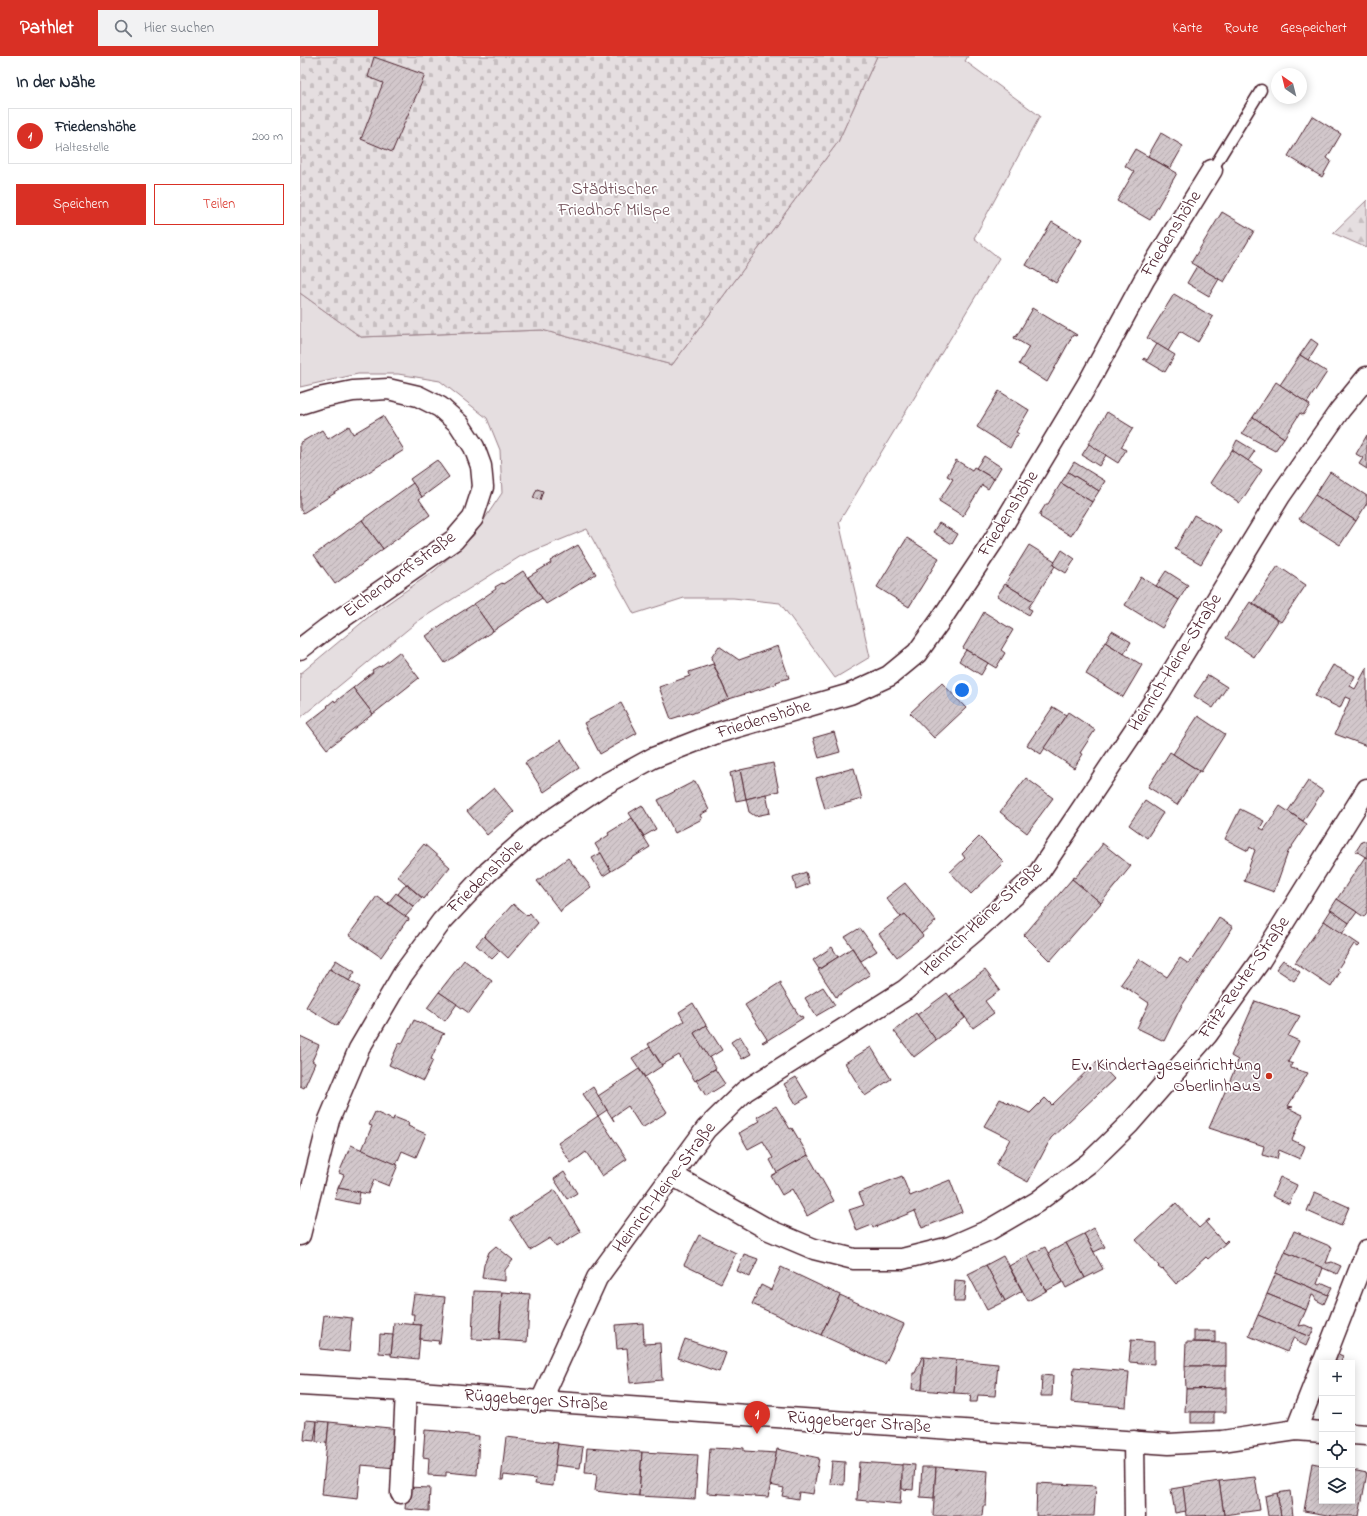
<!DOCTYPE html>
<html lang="de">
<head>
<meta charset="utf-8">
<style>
  body { margin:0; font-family:"Indie Flower",sans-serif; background:#f2f2f3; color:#1f2937 }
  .controls { position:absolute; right:12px; bottom:12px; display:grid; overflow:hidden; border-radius:0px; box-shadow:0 2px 10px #0003 }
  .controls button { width:36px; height:36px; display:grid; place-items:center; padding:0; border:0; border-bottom:1px solid #e0e1e3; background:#fff; color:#1f2937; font:20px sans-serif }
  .compass { position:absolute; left:971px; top:12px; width:36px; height:36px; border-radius:50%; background:#fff; box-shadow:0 2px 10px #0003; rotate:325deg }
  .you { position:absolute; left:662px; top:634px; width:14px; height:14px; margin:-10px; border:3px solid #fff; border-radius:50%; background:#1a73e8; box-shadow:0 0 0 6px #1a73e833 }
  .badge { display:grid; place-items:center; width:26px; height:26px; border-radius:50%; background:#d93025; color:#fff; font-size:13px; font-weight:700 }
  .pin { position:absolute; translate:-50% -33px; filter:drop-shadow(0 1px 2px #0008) }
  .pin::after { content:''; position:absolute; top:21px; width:14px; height:12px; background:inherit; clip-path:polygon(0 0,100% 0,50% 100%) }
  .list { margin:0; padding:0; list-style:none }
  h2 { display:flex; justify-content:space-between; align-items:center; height:52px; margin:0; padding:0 16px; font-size:17px }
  h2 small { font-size:13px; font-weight:400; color:#747a83 }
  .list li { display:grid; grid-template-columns:26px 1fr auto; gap:12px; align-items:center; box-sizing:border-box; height:56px; margin:0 8px 8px; padding:0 8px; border:1px solid #e0e1e3; border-radius:0px }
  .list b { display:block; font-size:15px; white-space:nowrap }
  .list p { margin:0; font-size:13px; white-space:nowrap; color:#747a83 }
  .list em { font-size:13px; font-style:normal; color:#747a83 }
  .actions { display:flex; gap:8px; padding:12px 16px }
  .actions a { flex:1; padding:9px 0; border:1px solid #d93025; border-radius:0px; text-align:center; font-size:14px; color:#d93025 }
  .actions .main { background:#d93025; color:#fff }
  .icon { flex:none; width:22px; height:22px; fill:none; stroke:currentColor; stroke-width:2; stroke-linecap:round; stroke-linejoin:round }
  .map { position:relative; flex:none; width:1067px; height:1460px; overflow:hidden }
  header { display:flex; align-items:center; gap:24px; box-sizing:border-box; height:56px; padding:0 20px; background:#d93025; color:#fff }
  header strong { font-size:19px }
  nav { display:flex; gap:22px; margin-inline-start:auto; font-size:14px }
  .search { width:280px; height:36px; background:#f2f2f3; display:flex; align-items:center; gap:10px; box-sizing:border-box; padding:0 14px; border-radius:0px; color:#747a83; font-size:15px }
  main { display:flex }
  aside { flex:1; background:#fff }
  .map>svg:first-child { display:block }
  .green { fill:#e5dee0; stroke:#987e86 }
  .forest { fill:url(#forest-firs); stroke:#987e86 }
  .cemetery { fill:url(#cemetery-stones); stroke:#987e86 }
  .building { fill:url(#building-hatch); stroke:#4a1f2b }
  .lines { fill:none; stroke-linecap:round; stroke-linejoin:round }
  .lane-casing { stroke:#4a1f2b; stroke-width:13 }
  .street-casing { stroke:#4a1f2b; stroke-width:23 }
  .lane { stroke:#fff; stroke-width:10 }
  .street { stroke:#fff; stroke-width:20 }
  .poi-dot { fill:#c8321e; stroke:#fff; stroke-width:1.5 }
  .labels { text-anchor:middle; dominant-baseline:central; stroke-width:3.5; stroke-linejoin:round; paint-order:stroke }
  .park-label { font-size:18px; fill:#714f58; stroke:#fff }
  .street-label { font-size:18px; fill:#4a1f2b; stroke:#fff }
  .poi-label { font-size:18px; fill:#4a1f2b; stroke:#fff; text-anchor:end }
</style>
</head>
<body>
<header>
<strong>Pathlet</strong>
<div class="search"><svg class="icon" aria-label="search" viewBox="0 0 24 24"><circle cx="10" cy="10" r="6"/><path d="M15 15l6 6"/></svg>Hier suchen</div>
<nav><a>Karte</a><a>Route</a><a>Gespeichert</a></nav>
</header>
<main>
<aside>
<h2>In der Nähe<small></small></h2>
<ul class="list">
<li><span class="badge">1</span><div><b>Friedenshöhe</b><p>Haltestelle</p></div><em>200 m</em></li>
</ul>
<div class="actions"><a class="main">Speichern</a><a>Teilen</a></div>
</aside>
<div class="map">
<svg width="1067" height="1460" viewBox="0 0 1067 1460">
  <defs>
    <pattern id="forest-firs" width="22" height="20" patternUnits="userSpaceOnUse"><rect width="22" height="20" fill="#e5dee0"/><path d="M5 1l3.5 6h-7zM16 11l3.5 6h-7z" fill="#c6bec0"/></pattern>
    <pattern id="cemetery-stones" width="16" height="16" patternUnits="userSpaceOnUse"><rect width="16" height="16" fill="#e5dee0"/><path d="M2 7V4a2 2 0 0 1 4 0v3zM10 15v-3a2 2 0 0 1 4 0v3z" fill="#c6bec0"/></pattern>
    <pattern id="building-hatch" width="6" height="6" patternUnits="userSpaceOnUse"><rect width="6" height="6" fill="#d2c7cb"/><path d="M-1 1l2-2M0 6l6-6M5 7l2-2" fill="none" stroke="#b6aaae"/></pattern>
  </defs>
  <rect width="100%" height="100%" fill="#fff"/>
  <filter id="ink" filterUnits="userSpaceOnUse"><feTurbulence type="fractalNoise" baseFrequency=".025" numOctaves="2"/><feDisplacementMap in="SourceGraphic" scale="8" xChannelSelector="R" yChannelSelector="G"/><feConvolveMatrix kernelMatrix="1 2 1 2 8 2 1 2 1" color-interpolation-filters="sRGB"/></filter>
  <g filter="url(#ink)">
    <!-- green -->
    <path class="green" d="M577,0H668L665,5L740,60L674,182L699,202L539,466L570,601L535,622L480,547L433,542H384L334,558L287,473L221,500L118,565L0,662V618L71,559L134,515L173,480L202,437L200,394L187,362L140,325L98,318H58L0,331V237L61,281L242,274L372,309L538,86Z"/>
    <!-- forest -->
    <path class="forest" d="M1067,144V192L1033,177Z"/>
    <!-- cemetery -->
    <path class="cemetery" d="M0,0H577L538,86L372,309L242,274L61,281L0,237Z"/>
    <!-- building -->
    <g class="building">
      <path d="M74,1L125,19L92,96L61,83L83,27L68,21Z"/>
      <path d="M1012,60L1041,78L1027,102L1031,105L1022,121L988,100Z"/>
      <path d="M861,77L883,90L870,113L848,100Z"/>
      <path d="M835,93L877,117L850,164L817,145L834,116L825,110Z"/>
      <path d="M922,156L954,175L924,226L891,207Z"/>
      <path d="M752,166L782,184L756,227L726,209Z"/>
      <path d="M897,210L919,223L909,240L887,227Z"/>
      <path d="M874,238L913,261L898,286L880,275L868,295L847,282Z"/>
      <path d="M732,252L777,279L776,280L773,279L747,326L719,308L729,291L714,282L715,280L716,281L732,254H731Z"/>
      <path d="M1011,283L1018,288L1008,304L1000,299Z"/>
      <path d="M857,288L875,299L865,316L843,303L844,302L847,304Z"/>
      <path d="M1000,299L1027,316L1007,347L980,329Z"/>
      <path d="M976,326L1010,349L1003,359L1000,357L984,382L953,361Z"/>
      <path d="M699,335L729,354L716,376L719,378L717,380H716L710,392L677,371Z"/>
      <path d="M807,356L833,372L821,391L826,394L818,407L788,388Z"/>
      <path d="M83,360L104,394L3,457L0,453V387L22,374L28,383L49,370L53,378Z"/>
      <path d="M953,361L984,382L975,395L942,377Z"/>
      <path d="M1067,379V413L1059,408L1063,402L1056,398Z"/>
      <path d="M937,384L955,395L948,405L932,394Z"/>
      <path d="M789,388L806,399L799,410L782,399Z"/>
      <path d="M932,394L962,414L940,447L910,427Z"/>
      <path d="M684,400L701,411L694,423L676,412Z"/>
      <path d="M137,404L149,421L122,441L110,423Z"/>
      <path d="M656,404L672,414L674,411L694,423L688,433L682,429L663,460L639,445L653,423L647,420Z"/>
      <path d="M774,406L805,425L799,435L768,416Z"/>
      <path d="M768,416L799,435L792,446L761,427Z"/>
      <path d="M1030,416L1067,440V447L1056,465L1015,439Z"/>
      <path d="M113,427L122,441L119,443L130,459L83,493L62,464Z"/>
      <path d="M761,427L792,446L771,480L740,461L741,460L739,459L746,448H748Z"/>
      <path d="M237,433L243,435L240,444L233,442Z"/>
      <path d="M1015,439L1056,465L1040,489L999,463Z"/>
      <path d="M894,459L921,474L901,508L875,493Z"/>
      <path d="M62,464L83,493L35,528L14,499Z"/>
      <path d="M639,467L658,478L652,488L633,476Z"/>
      <path d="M607,482L639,502L609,551L577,531Z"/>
      <path d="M278,489L296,518L246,548L228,521L251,507L250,505Z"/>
      <path d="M729,489L755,505L753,509L755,510L733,545L705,528Z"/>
      <path d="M762,494L775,503L766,517L753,509Z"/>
      <path d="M978,510L1006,529L981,566L953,547Z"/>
      <path d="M223,515L242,542L193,575L174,548L196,533L195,531L202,527L203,528Z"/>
      <path d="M866,515L888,529L879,544L856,530Z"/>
      <path d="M841,521L879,544L862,572L825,549Z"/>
      <path d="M705,528L733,545L728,552L732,554L729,559L697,540Z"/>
      <path d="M950,546L978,565L954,601L926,582Z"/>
      <path d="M174,548L193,575L145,607L126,580L155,559V560Z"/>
      <path d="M684,556L713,574L701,594L705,597L696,612L663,592Z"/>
      <path d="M812,575L831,586L824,598L805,586Z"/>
      <path d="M805,586L842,609L823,641L786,618Z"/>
      <path d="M419,590L439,604L478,590L489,622L476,626L477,628L429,643L411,602Z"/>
      <path d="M666,594L688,607L681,619L659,605Z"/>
      <path d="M99,596L119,622L73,658L53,632L73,616L72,614L79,610L80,611Z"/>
      <path d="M413,608L429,643L391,658L390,657L371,663L359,631L390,620L389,616Z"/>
      <path d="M1033,609L1055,620L1050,630L1055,633L1067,611V690L1035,678L1050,643L1045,641L1040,652L1015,640Z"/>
      <path d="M908,619L927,631L913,652L894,640Z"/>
      <path d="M642,627L666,652L634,682L610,657Z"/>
      <path d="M53,632L73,658L27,693L7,667L28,651L27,650L34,644L35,646Z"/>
      <path d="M321,647L337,677L300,698L284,667Z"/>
      <path d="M753,651L766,659L741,698L727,689Z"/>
      <path d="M768,656L795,674L780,697L783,698L774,712L744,692Z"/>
      <path d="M898,660L925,678L901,716L873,698Z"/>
      <path d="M534,676L540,696L519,702L513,682Z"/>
      <path d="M261,684L279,712L244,736L225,707Z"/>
      <path d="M870,696L899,715L877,749L848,731Z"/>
      <path d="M473,707L479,735L446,743L440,714Z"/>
      <path d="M554,712L562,743L525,753L516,722Z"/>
      <path d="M440,714L446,743L436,745L430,717Z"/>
      <path d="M726,722L753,742L727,777L700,756Z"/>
      <path d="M395,725L409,754L400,759L402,763L375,777L358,744Z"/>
      <path d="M1008,725L1023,735L1003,765L988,755Z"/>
      <path d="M194,732L214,756L187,779L167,755Z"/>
      <path d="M466,738L470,757L455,760L449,756L446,743Z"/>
      <path d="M845,745L863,757L847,782L829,769Z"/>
      <path d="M342,749L356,773L344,780L329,757Z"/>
      <path d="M980,750L1007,768L988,796L974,836L944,825L955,794L950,791L948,795L925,783L940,753L964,765L960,772L964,774Z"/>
      <path d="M332,762L350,791L311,815L295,788L309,779L308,777Z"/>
      <path d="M679,781L704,806L671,838L650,816L665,802L662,798Z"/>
      <path d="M1063,784L1067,787V802L1056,795Z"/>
      <path d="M802,787L831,810L801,847L772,823L773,821L775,822L802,789Z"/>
      <path d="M124,788L150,811L124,843L97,820Z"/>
      <path d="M301,797L311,815L303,820L292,802Z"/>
      <path d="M1065,801L1067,802V856L1064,861L1037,843Z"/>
      <path d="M268,802L291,831L261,854V856L237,825Z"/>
      <path d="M506,816L509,828L496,833L493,821Z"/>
      <path d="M772,823L801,847L750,905L724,879Z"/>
      <path d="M605,827L636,865L621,878L605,858L601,861L586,842Z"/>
      <path d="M106,828L122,842L114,851L98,838Z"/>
      <path d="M96,837L114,851L105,861L88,847Z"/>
      <path d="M77,840L109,863L108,865L107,864L81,901L49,879Z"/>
      <path d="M1037,843L1057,856L1049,867L1030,854Z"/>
      <path d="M213,848L227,860L230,857L238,867L208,902L184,880Z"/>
      <path d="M1031,854L1049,867L1042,878L1024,865Z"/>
      <path d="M605,858L623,880L597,901L579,878Z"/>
      <path d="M919,862L933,871L881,951L864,985L837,972L849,947L821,928L839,903L867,921L880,902L889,908Z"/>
      <path d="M1024,865L1060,889L1058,891L1054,888L1037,914L1040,916L1031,931L995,907Z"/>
      <path d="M560,872L577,895L561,905L545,881Z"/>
      <path d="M184,880L200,895L192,903L176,889Z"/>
      <path d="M532,891L538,901L519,913L513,904Z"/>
      <path d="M552,892L570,919L536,941L518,914Z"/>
      <path d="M36,904L55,916L49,925L30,913Z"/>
      <path d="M164,904L192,925L169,957L139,936Z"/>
      <path d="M983,904L1000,916L994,925L976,913Z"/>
      <path d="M29,913L60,931L37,970L6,951Z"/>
      <path d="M685,914L700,934L685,945L694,957L673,972L650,940Z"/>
      <path d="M481,926V928L480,929L500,961L502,960L503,962L463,987L462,986L467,983L445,949Z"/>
      <path d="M523,931L535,949L516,960L505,942Z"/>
      <path d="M139,936L157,948L145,965L127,952Z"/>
      <path d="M647,937L665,962L636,984L617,959Z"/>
      <path d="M955,945L1000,960L988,980L999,985L988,1006L993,1008L991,1009V1012L1008,1017L988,1050L993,1051L988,1052L1003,1059L992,1084L1005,1090L1000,1103L979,1094L977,1103L962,1099L964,1090L909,1072L935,1013L938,1004L931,1000Z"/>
      <path d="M393,947L406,969L394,977L416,1012L395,1025L379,999L362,1009L348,988L384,965L379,956Z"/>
      <path d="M616,957L636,984L614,1001L594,975Z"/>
      <path d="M114,964L145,978L142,979L131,1003L133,1004L123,1025L89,1009L99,987L102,988Z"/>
      <path d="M406,969L422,994L409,1002L394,977Z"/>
      <path d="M0,980L19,989L12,1005L15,1007L4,1032L0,1030Z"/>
      <path d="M440,980L451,998L442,1003L431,986Z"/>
      <path d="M350,991L362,1010L345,1021L332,1002Z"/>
      <path d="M571,991L591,1023L565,1040L545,1007Z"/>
      <path d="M797,1005L814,1023L751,1082L728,1126L696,1109L710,1083L684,1070L700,1043L730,1057L745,1042L752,1049Z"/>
      <path d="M339,1013L367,1056L342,1072L328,1050L312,1061L314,1065L298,1040Z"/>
      <path d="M415,1013L425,1028L406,1040L396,1024Z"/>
      <path d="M496,1021L508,1041L496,1048L484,1028Z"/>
      <path d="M293,1031L307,1054L298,1060L283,1038Z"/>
      <path d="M476,1050L490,1073L492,1072L508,1099L477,1117L470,1104L473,1102L463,1085L448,1093L439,1077L460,1065L457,1061Z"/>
      <path d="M75,1056L93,1064L94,1061L109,1067L108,1070L126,1078L116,1101L102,1095L96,1109L62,1094L72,1070L69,1069Z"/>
      <path d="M298,1060L327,1103L302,1120L286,1096L271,1107L258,1087Z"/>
      <path d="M51,1089L98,1109L89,1130L74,1124L68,1138L38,1132L44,1119L39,1117Z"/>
      <path d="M508,1099L534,1145L507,1160L492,1133L482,1139L471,1120Z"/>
      <path d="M264,1116L277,1137L267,1143L254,1123Z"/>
      <path d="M602,1120L610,1140L650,1124L662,1156L622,1172L615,1155L573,1172L572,1169L557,1175L549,1154L564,1149L559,1137Z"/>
      <path d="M980,1121L997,1129L989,1148L972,1140Z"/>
      <path d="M38,1132L60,1136L58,1148L35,1143Z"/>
      <path d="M255,1134L281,1176L256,1191L250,1182L230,1194L210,1163Z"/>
      <path d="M1015,1136L1049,1151L1041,1170L1007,1155Z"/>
      <path d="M876,1147L899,1172L909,1163L910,1164L906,1167L924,1187L927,1184L928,1185L908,1203L906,1201L876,1228L863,1213L862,1214L858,1211L859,1210L836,1184Z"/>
      <path d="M794,1172L805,1191L794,1196L784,1178Z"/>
      <path d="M994,1175L1032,1191L1026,1207H1028L1032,1206L1041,1210L1037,1218L985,1196Z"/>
      <path d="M784,1178L803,1213L785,1222L766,1187Z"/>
      <path d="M399,1179L436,1197L421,1227L384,1209Z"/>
      <path d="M766,1187L785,1222L766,1232L748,1197Z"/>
      <path d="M196,1190L213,1204L205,1214V1225L182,1222L184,1209L189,1196Z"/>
      <path d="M745,1191L763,1226L746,1235L727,1200Z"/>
      <path d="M985,1196L1023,1212L1017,1228L1019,1229L1023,1227L1032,1231L1028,1239L976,1217Z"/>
      <path d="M444,1198L458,1203L450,1221L437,1215Z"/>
      <path d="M703,1200L722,1235L705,1245L686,1209Z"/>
      <path d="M727,1200L746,1235L728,1245L709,1210Z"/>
      <path d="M686,1209L705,1245L687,1254L668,1218Z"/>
      <path d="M481,1211L540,1239L521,1279L452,1248L461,1229L471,1234Z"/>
      <path d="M976,1217L1028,1239L1024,1248L1016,1244L1014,1240L1012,1239L1006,1254L967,1238Z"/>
      <path d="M655,1224L666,1225L664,1246H654Z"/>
      <path d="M174,1235L202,1236L199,1284L172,1283Z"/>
      <path d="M202,1236L230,1238L227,1286L199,1284Z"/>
      <path d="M114,1238L145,1241L140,1288H138L139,1285L120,1283L121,1269H113L114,1258H111Z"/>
      <path d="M967,1238L1006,1254L999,1270L1005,1269L1014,1273L1010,1281L958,1259Z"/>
      <path d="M540,1239L604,1268L585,1308L521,1279Z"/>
      <path d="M24,1259L52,1262L49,1296L20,1293Z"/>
      <path d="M958,1259L1010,1281L1006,1290L998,1286L996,1282L994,1281L987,1296L949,1280Z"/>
      <path d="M94,1267L121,1269L118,1303L91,1300Z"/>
      <path d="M343,1267L344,1288L360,1287L362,1324L330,1327L327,1292L317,1293L315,1269Z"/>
      <rect x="894" y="1275" width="21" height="11"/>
      <path d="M80,1278L93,1279L91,1298L79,1297Z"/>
      <path d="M385,1283L426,1297L419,1316L378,1302Z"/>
      <path d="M831,1284L854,1286V1308L829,1306Z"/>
      <path d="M886,1286L926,1287V1310H885Z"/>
      <path d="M1036,1297L1043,1300L1040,1307L1034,1304Z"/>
      <path d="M622,1301H624L622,1334L612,1333L613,1317H615Z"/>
      <path d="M624,1301L656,1304L654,1337L622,1334Z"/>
      <path d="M656,1304L698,1308L695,1340L678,1339L677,1346H670L671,1338L654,1337Z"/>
      <path d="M885,1310H926V1332L886,1333Z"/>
      <path d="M774,1311L829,1316L826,1351L771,1346Z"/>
      <path d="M742,1319L753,1320L752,1340H741Z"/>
      <path d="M926,1332V1356H885L886,1333Z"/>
      <rect x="891" y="1356" width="23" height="11"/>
      <path d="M6,1364L17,1365L14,1385L4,1384Z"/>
      <path d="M17,1365L29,1366L27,1387L16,1386Z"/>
      <path d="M29,1366L100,1373L96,1412L61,1409L58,1443L22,1439Z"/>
      <path d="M125,1374L151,1376L150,1377L179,1380L177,1419L146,1416V1420L128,1419L129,1402L123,1401Z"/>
      <path d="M206,1381L258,1387L253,1430L235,1428L236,1423L204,1419L203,1424H201Z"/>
      <path d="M258,1388L283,1391L280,1412L255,1409Z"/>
      <path d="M433,1391L444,1392V1395L477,1397L468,1441L407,1437L410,1392L433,1393Z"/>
      <path d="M287,1392L342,1396L339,1440L295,1435L297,1418L285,1417Z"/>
      <path d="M477,1393L519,1402L513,1438L499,1436L498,1443L482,1440L484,1432L470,1429Z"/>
      <path d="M342,1396L398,1399L395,1443L339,1440Z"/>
      <path d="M532,1405L545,1406L544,1429L530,1428Z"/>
      <path d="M559,1406L603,1409L600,1448L557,1444Z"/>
      <path d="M1012,1407L1022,1409V1445H1052V1414L1067,1417L1059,1460H1033L1004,1455Z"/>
      <path d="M602,1408L615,1409L613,1434L602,1433Z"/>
      <path d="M622,1411H636L634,1442L620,1441Z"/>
      <path d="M636,1411L688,1415L686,1450H683L682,1460H633Z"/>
      <path d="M955,1421L960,1454L924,1459L919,1425Z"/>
      <path d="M919,1425L924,1459L886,1460L883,1431Z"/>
      <path d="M737,1427L796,1430L794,1460H736Z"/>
      <path d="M107,1431L130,1432L129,1455L105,1453Z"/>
      <path d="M883,1431L886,1455L875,1457L871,1433Z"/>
      <path d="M990,1435L993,1460H981L977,1437Z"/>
      <path d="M977,1437L981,1460H968L965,1440Z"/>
    </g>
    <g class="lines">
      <!-- lane casing -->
      <g class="lane-casing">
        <path id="lane" d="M912,114L961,34"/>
      </g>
      <!-- street casing -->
      <g class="street-casing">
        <g id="street">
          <path d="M0,348L19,342L53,335L88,333L118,340L140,351L159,368L174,391L181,410L183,431L173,462L154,484L26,573L0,593"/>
          <path d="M372,1119L469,1174L514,1193L554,1203H602L650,1191L689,1174L737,1146L789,1107L830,1067L907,979L960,905L1067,733"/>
          <path d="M0,1179L29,1064L59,993L103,918L142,865L188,816L235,775L300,731L353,702L417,677L550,638L589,620L617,597L640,565L694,484L787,329L844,224L912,114"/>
          <path d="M1023,1307L1067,1194"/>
          <path d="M0,1329L106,1335L241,1345L869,1388L922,1385L996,1374L1022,1376"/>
          <path d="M241,1345L297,1222L406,1073L445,1035L605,934L674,876L738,818L860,636L980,440L1040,354L1067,321"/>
          <path d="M996,1374L1022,1308"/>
          <path d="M1052,1378L1067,1379"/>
          <path d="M834,1385L835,1460"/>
          <path d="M101,1437L106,1335"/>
        </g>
      </g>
      <!-- lane -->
      <use href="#lane" class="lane"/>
      <!-- street -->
      <use href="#street" class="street"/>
    </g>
  </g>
  <!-- markers -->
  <circle class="poi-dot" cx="969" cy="1020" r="4"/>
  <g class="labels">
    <!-- park labels -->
    <g class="park-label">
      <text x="314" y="134">Städtischer<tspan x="314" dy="21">Friedhof Milspe</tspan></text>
    </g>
    <!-- street labels -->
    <g class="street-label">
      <text transform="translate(872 178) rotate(-58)">Friedenshöhe</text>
      <text transform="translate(709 458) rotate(-58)">Friedenshöhe</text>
      <text transform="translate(100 519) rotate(-36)">Eichendorffstraße</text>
      <text transform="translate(876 607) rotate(-58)">Heinrich-Heine-Straße</text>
      <text transform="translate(464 664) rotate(-17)">Friedenshöhe</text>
      <text transform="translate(186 821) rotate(-44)">Friedenshöhe</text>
      <text transform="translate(682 864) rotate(-43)">Heinrich-Heine-Straße</text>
      <text transform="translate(945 922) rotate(-55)">Fritz-Reuter-Straße</text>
      <text transform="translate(365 1132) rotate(-53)">Heinrich-Heine-Straße</text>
      <text transform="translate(236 1345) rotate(4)">Rüggeberger Straße</text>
      <text transform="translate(559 1367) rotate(4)">Rüggeberger Straße</text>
    </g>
    <!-- poi labels -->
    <g class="poi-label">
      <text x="961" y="1010">Ev. Kindertageseinrichtung<tspan x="961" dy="21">Oberlinhaus</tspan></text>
    </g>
  </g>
</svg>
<div class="controls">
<button>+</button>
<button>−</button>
<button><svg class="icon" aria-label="locate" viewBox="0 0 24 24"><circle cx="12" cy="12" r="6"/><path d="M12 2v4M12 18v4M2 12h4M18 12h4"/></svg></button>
<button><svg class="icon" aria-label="layers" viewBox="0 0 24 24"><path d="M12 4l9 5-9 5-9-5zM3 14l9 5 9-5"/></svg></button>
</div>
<svg class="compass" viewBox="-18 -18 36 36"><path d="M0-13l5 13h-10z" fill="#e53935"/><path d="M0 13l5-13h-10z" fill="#747a83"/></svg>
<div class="you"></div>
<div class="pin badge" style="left:457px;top:1378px">1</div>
</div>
</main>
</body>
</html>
